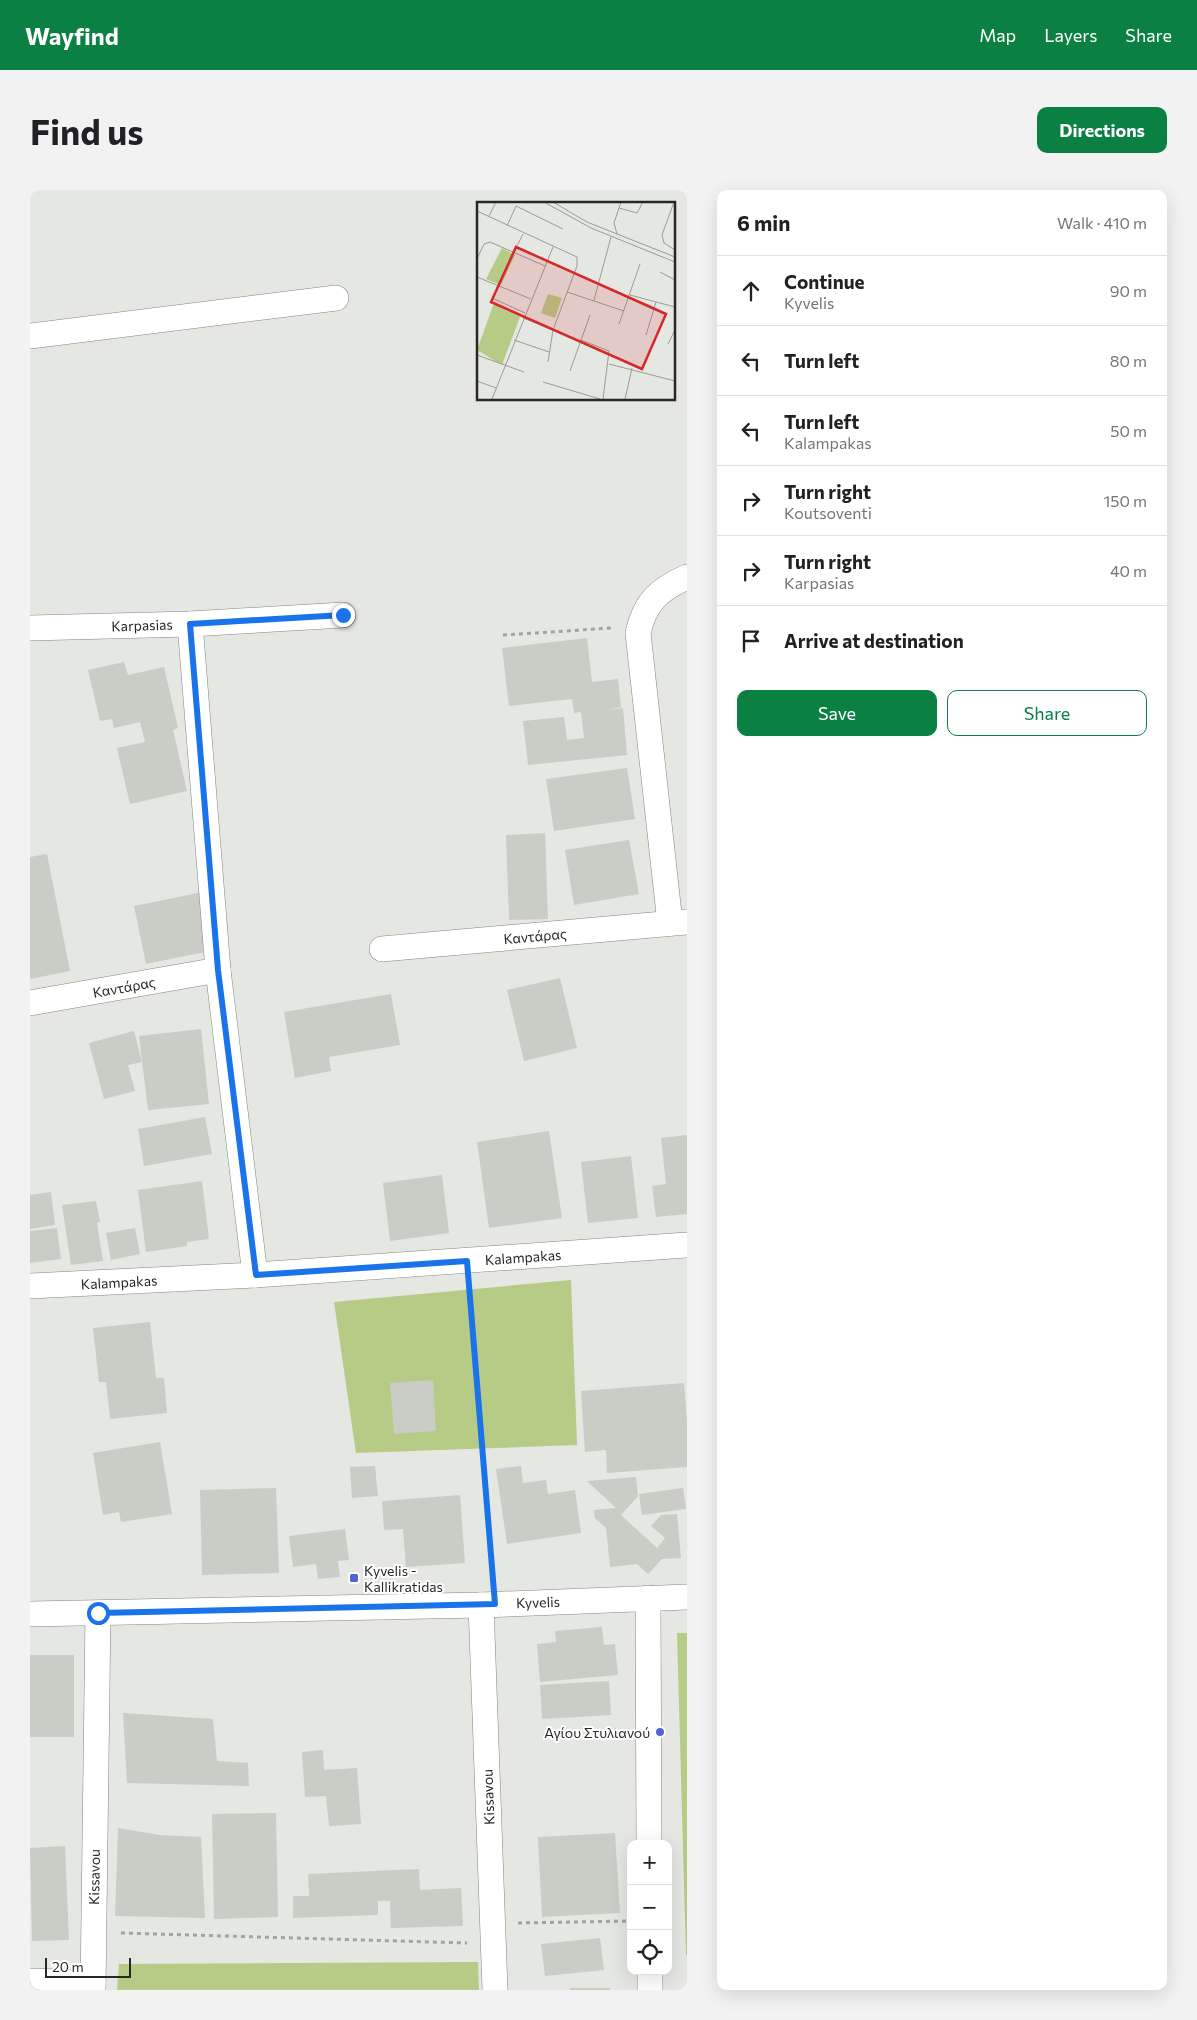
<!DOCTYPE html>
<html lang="en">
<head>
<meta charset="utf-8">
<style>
  body { margin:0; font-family:Commissioner,sans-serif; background:#f2f2f2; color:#202124 }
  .controls { position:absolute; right:15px; bottom:15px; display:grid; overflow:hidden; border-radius:10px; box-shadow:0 5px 20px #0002 }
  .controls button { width:45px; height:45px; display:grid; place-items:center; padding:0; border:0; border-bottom:1px solid #e0e0e0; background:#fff; color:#202124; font:25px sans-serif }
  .scale { position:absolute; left:15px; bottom:12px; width:86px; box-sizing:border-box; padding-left:5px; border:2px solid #272826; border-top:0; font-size:14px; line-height:18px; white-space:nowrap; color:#272826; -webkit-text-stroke:4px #fff; paint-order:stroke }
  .stop { position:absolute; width:15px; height:15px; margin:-11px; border:4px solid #1a73e8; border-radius:50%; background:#fff }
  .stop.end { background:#1a73e8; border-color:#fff; box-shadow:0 1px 5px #0008 }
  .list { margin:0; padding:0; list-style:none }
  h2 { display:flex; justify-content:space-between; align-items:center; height:65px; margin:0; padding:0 20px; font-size:21px }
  h2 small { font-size:16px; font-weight:400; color:#757577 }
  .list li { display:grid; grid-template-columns:32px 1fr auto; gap:15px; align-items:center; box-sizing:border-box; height:70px; padding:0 20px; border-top:1px solid #e0e0e0 }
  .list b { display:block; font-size:19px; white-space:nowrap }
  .list p { margin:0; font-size:16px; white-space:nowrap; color:#757577 }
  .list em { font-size:16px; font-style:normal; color:#757577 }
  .actions { display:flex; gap:10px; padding:15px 20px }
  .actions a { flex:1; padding:11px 0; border:1px solid #0b8043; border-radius:10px; text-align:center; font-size:18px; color:#0b8043 }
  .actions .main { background:#0b8043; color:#fff }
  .icon { flex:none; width:28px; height:28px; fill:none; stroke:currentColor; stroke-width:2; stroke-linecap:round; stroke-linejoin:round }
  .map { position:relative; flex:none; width:657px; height:1800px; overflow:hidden; border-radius:10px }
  header { display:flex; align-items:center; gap:30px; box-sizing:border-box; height:70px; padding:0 25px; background:#0b8043; color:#fff }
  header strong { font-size:24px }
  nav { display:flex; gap:28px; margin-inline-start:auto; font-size:18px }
  .intro { display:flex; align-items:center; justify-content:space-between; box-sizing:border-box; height:120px; padding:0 30px }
  h1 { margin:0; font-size:35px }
  .button { padding:12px 22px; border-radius:10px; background:#0b8043; color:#fff; font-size:18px; font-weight:700 }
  main { display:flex; gap:30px; padding:0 30px }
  aside { flex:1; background:#fff; border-radius:10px; box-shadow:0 5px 20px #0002 }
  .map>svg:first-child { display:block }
  .green { fill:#b5cb86 }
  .building { fill:#caccc6 }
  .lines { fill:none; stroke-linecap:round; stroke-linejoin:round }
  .minor-casing { stroke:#848580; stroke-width:26 }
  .path { stroke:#a2a39f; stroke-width:3; stroke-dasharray:4 4; stroke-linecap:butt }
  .minor { stroke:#fff; stroke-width:25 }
  .route { stroke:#1a73e8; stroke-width:6 }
  .poi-dot { fill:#5263d9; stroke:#fff; stroke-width:2 }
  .labels { text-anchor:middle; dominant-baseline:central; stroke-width:4; stroke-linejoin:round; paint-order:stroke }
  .street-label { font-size:14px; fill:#272826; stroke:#fff }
  .poi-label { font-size:14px; fill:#272826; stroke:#fff; text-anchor:start }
  .inset-road { fill:none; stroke:#999b97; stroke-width:1 }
  .view { fill:#d62828; fill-opacity:0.15; stroke:#d62828; stroke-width:2.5 }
  .inset-edge { fill:none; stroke:#272826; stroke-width:2.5 }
</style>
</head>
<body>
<header>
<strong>Wayfind</strong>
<nav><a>Map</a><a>Layers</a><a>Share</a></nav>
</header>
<div class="intro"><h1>Find us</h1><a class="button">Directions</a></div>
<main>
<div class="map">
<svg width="657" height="1800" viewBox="0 0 657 1800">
  <rect width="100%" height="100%" fill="#e5e7e2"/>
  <!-- green -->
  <g class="green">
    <path d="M541,1090L547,1255L326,1263L304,1112Z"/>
    <path d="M647,1443H657V1765H656Z"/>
    <path d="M448,1772L449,1800H87L89,1774Z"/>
  </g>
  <!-- building -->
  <g class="building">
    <path d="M557,448L562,492L588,489L591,517L578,520L593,518L597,565L498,575L493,531L534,527L537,550L554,548L551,522L544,523L542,509L479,516L472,458Z"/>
    <path d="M94,472L98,485L134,477L148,538L143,540L157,601L100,614L87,558L115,552L110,532L84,538L82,529L70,531L58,480Z"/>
    <path d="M597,578L605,629L524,641L516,589Z"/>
    <path d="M515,643L518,729L479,730L476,645Z"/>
    <path d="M599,650L609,704L544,715L535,660Z"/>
    <path d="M17,664L40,781L0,789V667Z"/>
    <path d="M173,702L185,760L116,774L104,716Z"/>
    <path d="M530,788L547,858L494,871L477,800Z"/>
    <path d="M361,804L370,855L299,867L301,881L265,888L254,822Z"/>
    <path d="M171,839L179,914L118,920L109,846Z"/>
    <path d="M104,841L112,872L98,875L105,901L74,909L59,853Z"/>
    <path d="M175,927L182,964L114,976L108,939Z"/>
    <path d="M519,941L532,1028L459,1038L447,952Z"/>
    <path d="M657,945V1024L626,1027L622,996L636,994L631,948Z"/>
    <path d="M601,966L608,1028L558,1033L551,972Z"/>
    <path d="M412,985L419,1043L360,1051L353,993Z"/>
    <path d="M172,991L179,1049L157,1052V1056L116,1062L108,1000Z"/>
    <path d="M21,1002L25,1035L0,1039V1005Z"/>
    <path d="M66,1011L70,1032L67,1033L73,1071L41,1075L32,1015Z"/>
    <path d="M27,1038L31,1069L0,1073V1041Z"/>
    <path d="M105,1038L110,1064L81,1070L76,1043Z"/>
    <path d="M120,1132L126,1188H134L137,1223L80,1229L76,1192H69L63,1138Z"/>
    <path d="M403,1190L406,1241L364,1244L360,1193Z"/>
    <path d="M654,1193L657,1231V1277L577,1283L576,1260L555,1262L551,1201Z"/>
    <path d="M130,1252L142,1324L91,1332L89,1322L73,1325L63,1263Z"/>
    <path d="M345,1276L348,1306L322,1308L320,1277Z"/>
    <path d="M491,1276L493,1293L516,1290L518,1304L545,1300L551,1343L477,1354L466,1279Z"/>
    <path d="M606,1287L608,1306L591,1325L627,1358L635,1348L621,1336L631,1325L647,1324L651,1368L632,1369L618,1384L607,1374L580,1377L576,1338L565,1328L564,1320L586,1318L557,1291Z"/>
    <path d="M246,1298L249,1383L172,1385L170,1300Z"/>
    <path d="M653,1298L656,1319L612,1325L609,1304Z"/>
    <path d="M430,1305L435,1373L376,1377L373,1339L354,1340L352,1311Z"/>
    <path d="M315,1339L319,1370L308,1371L310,1387L288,1389L286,1374L263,1377L259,1346Z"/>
    <path d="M572,1437L574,1455L585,1454L588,1485L510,1492L507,1454L526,1452L525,1441Z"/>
    <rect x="0" y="1465" width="44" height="82"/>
    <path d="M579,1491L581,1525L512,1529L510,1495Z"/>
    <path d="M93,1523L183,1529L187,1571L218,1573L219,1596L97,1593Z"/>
    <path d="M293,1560L294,1580L327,1578L331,1634L299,1636L296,1606L275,1607L272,1562Z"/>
    <path d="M246,1623L248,1727L184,1729L182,1624Z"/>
    <path d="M88,1638L129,1645L171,1647L175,1728L85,1726Z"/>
    <path d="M585,1643L590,1723L512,1727L508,1647Z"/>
    <path d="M35,1656L39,1750L2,1751L0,1658Z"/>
    <path d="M389,1679L390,1700L431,1698L433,1736L361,1738L360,1711H348V1725L263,1728V1706H279L278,1684Z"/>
    <path d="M570,1748L574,1780L515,1786L511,1754Z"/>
    <rect x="540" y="1798" width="40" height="2"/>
  </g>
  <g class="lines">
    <!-- minor casing -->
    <g class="minor-casing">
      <g id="minor">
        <path d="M0,146L306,108"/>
        <path d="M160,434L188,780L225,1085"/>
        <path d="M0,438L160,434L313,425"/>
        <path d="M640,733L608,443C615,412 628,400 657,387"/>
        <path d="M352,759L656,732"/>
        <path d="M0,813L188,780"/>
        <path d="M0,1096L225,1085L657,1055"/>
        <path d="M618,1408L619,1654"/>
        <path d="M451,1415L465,1800"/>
        <path d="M0,1424L451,1415L657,1407"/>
        <path d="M620,1781V1800"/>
        <path d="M0,1791L63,1793"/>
        <path d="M63,1800L68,1423"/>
      </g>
    </g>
    <!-- path -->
    <g class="path">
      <path d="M473,445L582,438"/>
      <path d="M439,1096L463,1389"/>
      <path d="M488,1733L601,1731"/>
      <path d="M91,1743L437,1753"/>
    </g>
    <!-- minor -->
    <use href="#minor" class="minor"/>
  </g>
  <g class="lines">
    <!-- route -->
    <path class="route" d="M68,1423L465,1414L437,1071L226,1085L188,780L160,434L313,425"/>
  </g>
  <!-- markers -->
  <g class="poi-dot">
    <rect x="319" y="1383" width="10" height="10" rx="2.5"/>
    <circle cx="630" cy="1542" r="5"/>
  </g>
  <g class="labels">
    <!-- street labels -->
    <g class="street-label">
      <text transform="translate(112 435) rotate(-2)">Karpasias</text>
      <text transform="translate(505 746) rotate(-5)">Καντάρας</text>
      <text transform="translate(94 797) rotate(-10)">Καντάρας</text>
      <text transform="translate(493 1067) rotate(-4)">Kalampakas</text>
      <text transform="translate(89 1092) rotate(-3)">Kalampakas</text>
      <text transform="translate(508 1412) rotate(-2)">Kyvelis</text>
      <text transform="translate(458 1607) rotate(-92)">Kissavou</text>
      <text transform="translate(64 1687) rotate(-89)">Kissavou</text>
    </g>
    <!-- poi labels -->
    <g class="poi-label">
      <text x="334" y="1380">Kyvelis -<tspan x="334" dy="16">Kallikratidas</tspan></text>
      <text x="620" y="1542" text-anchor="end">Αγίου Στυλιανού</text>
    </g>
  </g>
  <!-- overview -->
  <g transform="translate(447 12)">
    <rect width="198" height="198" fill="#e5e7e2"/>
    <path d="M25,46L38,53L24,83L9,77ZM71,92L85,96L78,116L64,111ZM17,101L44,112L25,163L0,148Z" fill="#b5cb86"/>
    <path class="inset-road" d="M67,0L114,26L198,60M76,0L110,20L198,55M197,0L185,33L187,41L198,48M142,6L160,11L166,0M0,9L100,55V64L76,128L71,160M12,14L19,0M30,24L39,4L86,27M140,32L137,21L144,0M37,50L46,32M0,57L7,42L13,40L68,64M183,70L198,78M0,75L54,97M90,90L147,109M153,93L198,105M15,96L48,111M117,98L134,35M46,116L76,128M142,122L163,62M169,133L179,100M37,138L72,150M104,138L132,149L126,197M191,142L198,128M0,153L47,170M132,162L198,179M93,169L113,113M0,179L19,186M66,180L123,197M15,197L76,45M148,197L155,166"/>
    <path class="view" d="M39,45L189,112L165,167L14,100Z"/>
    <rect width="198" height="198" class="inset-edge"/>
  </g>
</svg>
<div class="controls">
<button>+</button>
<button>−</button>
<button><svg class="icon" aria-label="locate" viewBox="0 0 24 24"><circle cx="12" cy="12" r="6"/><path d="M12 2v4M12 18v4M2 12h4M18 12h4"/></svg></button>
</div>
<div class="scale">20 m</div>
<div class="stop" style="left:68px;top:1423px"></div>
<div class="stop end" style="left:313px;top:425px"></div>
</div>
<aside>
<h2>6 min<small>Walk · 410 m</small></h2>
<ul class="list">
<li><svg class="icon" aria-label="ahead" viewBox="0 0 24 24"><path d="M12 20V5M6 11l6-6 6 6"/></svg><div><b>Continue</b><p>Kyvelis</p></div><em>90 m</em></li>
<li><svg class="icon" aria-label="left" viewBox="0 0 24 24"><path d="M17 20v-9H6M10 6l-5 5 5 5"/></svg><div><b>Turn left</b></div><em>80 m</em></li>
<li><svg class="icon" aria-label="left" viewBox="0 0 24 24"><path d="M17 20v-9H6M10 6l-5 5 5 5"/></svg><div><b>Turn left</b><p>Kalampakas</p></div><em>50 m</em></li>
<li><svg class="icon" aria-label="right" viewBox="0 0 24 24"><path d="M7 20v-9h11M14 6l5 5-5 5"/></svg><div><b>Turn right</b><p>Koutsoventi</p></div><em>150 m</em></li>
<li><svg class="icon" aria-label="right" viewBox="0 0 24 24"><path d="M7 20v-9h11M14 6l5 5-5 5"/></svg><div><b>Turn right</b><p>Karpasias</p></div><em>40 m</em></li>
<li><svg class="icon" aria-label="arrive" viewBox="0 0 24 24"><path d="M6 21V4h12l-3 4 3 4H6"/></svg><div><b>Arrive at destination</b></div></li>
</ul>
<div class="actions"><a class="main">Save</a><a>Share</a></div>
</aside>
</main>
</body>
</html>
